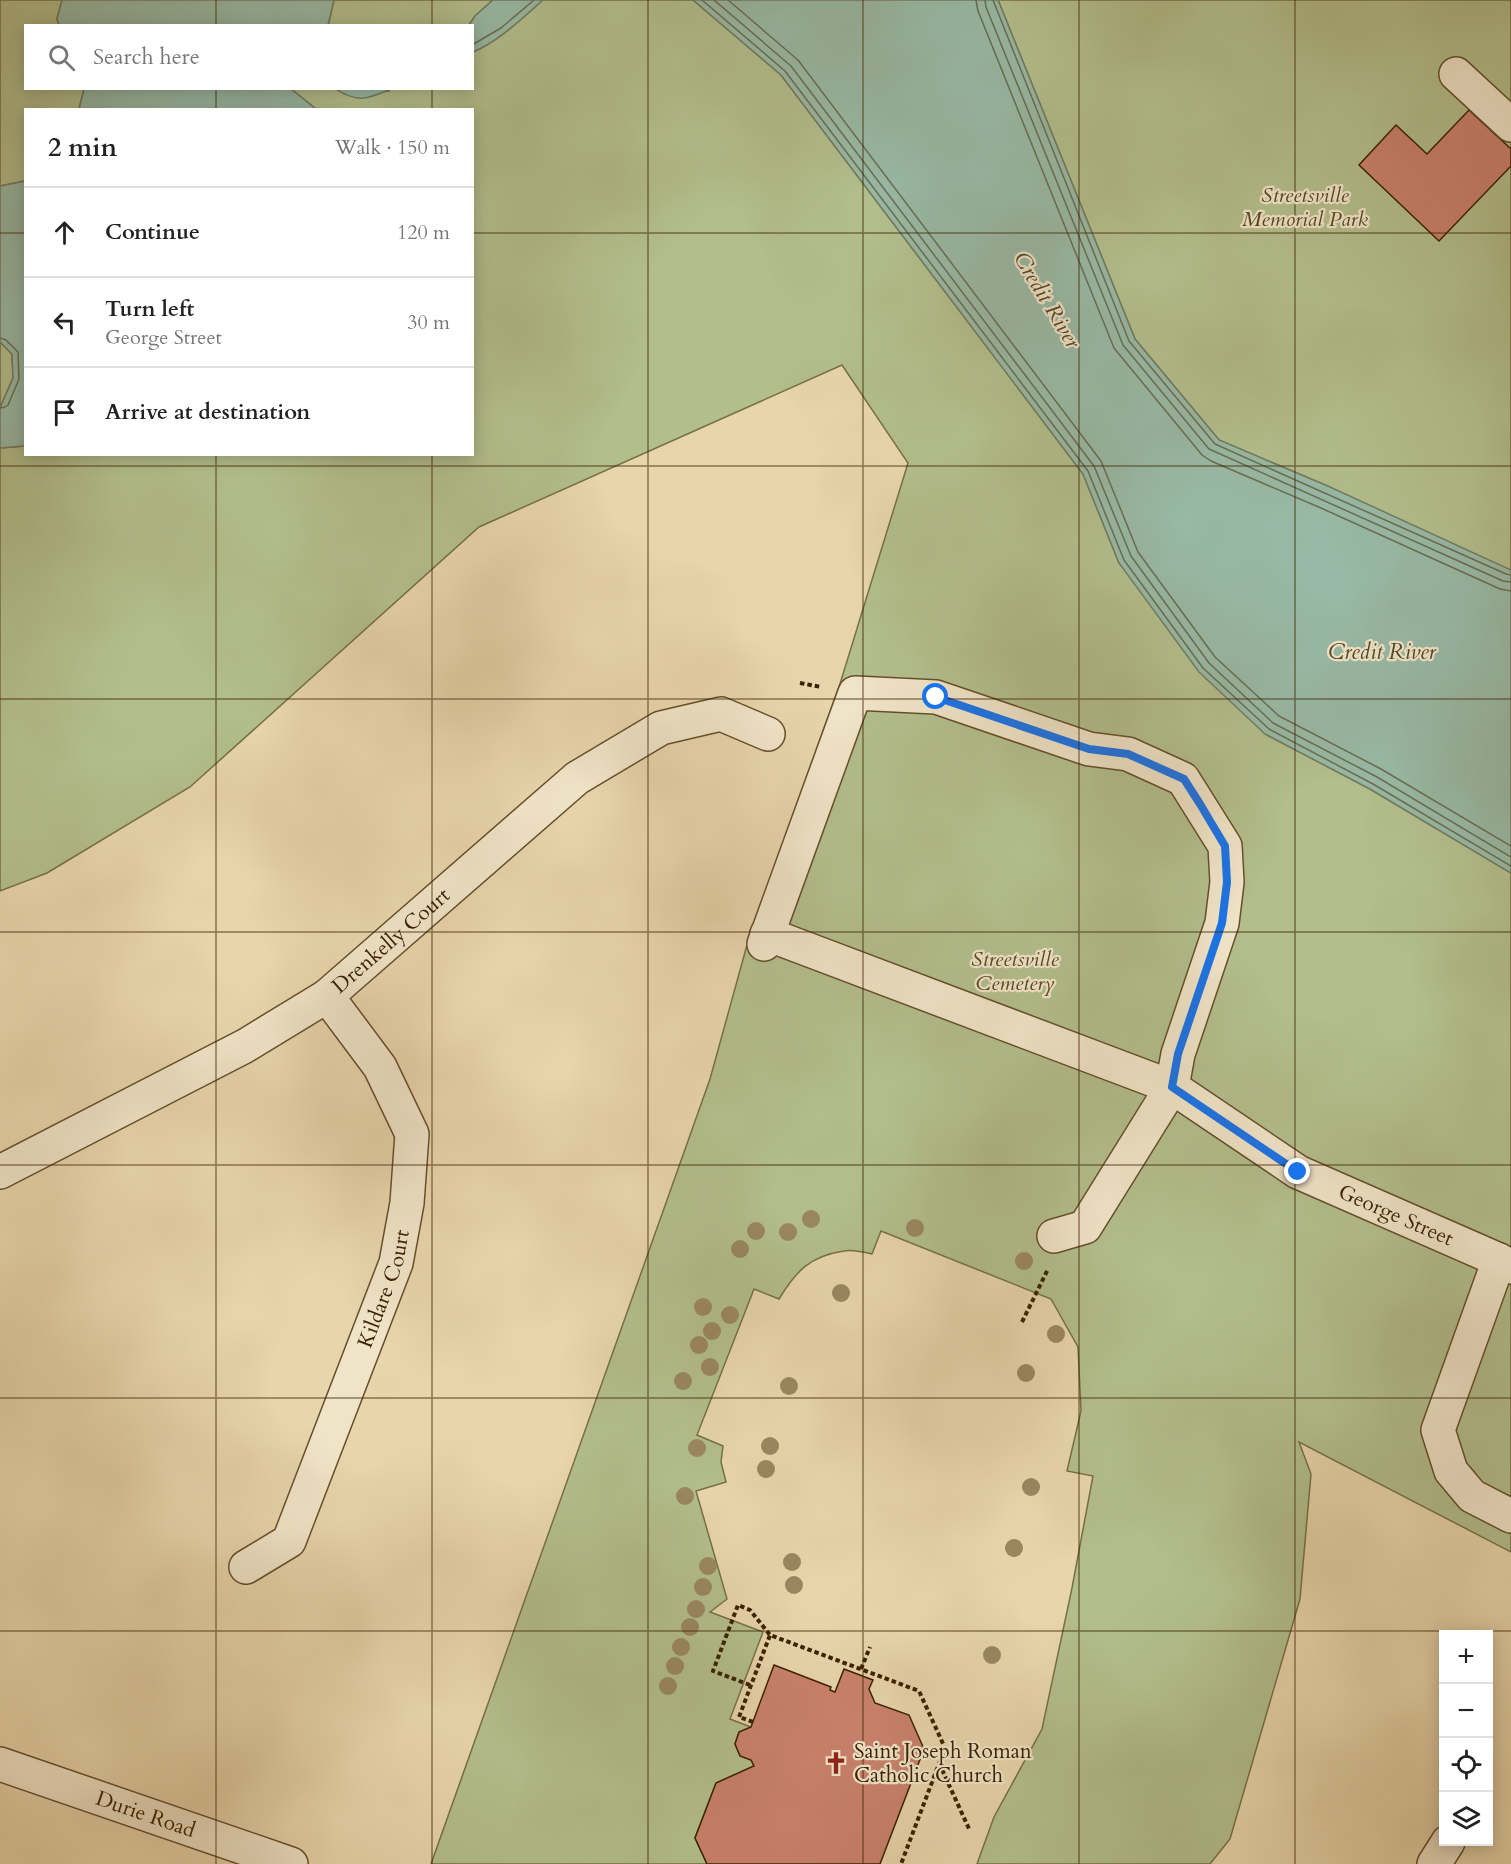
<!DOCTYPE html>
<html lang="en">
<head>
<meta charset="utf-8">
<style>
  body { margin:0; font-family:Cardo,serif; background:#f2f2f2; color:#222 }
  .controls { position:absolute; right:18px; bottom:18px; display:grid; overflow:hidden; border-radius:0px; box-shadow:0 3px 15px #0003 }
  .controls button { width:54px; height:54px; display:grid; place-items:center; padding:0; border:0; border-bottom:2px solid #e0e0e0; background:#fff; color:#222; font:30px sans-serif }
  .stop { position:absolute; width:18px; height:18px; margin:-14px; border:4px solid #1a73e8; border-radius:50%; background:#fff }
  .stop.end { background:#1a73e8; border-color:#fff; box-shadow:0 2px 6px #0008 }
  .list { margin:0; padding:0; list-style:none }
  h2 { display:flex; justify-content:space-between; align-items:center; height:78px; margin:0; padding:0 24px; font-size:26px }
  h2 small { font-size:20px; font-weight:400; color:#767676 }
  .list li { display:grid; grid-template-columns:39px 1fr auto; gap:18px; align-items:center; box-sizing:border-box; height:90px; padding:0 24px; border-top:2px solid #e0e0e0 }
  .list b { display:block; font-size:22px; white-space:nowrap }
  .list p { margin:0; font-size:20px; white-space:nowrap; color:#767676 }
  .list em { font-size:20px; font-style:normal; color:#767676 }
  .icon { flex:none; width:33px; height:33px; fill:none; stroke:currentColor; stroke-width:2; stroke-linecap:round; stroke-linejoin:round }
  .map { position:relative; flex:none; width:1511px; height:1864px; overflow:hidden }
  .search { position:absolute; background:#fff; box-shadow:0 3px 15px #0003; left:24px; top:24px; width:450px; height:66px; display:flex; align-items:center; gap:15px; box-sizing:border-box; padding:0 21px; border-radius:0px; color:#767676; font-size:22px }
  .panel { position:absolute; background:#fff; box-shadow:0 3px 15px #0003; left:24px; top:108px; width:450px; height:348px; border-radius:0px }
  .map>svg:first-child { display:block }
  .green { fill:#b2be8c; stroke:#767046; stroke-width:1.5 }
  .water { fill:#98b9a5; stroke:#727c63; stroke-width:1.5 }
  .lines { fill:none; stroke-linecap:round; stroke-linejoin:round }
  .shore { stroke:#696d52; stroke-width:1.5 }
  .building { fill:#c9816d; stroke:#3a2100; stroke-width:1.5 }
  .minor-casing { stroke:#664e2b; stroke-width:36 }
  .path { stroke:#3a2100; stroke-width:4; stroke-dasharray:4.5 3; stroke-linecap:butt }
  .minor { stroke:#f0e4c8; stroke-width:33 }
  .tree { fill:#998760 }
  .route { stroke:#1a73e8; stroke-width:8 }
  .grid { fill:none; stroke:#3a2100; stroke-width:1.5; stroke-opacity:0.55 }
  .labels { text-anchor:middle; dominant-baseline:central; stroke-width:4.5; stroke-linejoin:round; paint-order:stroke }
  .park-label { font-size:21px; font-style:italic; fill:#584823; stroke:#f0e4c8 }
  .street-label { font-size:21px; fill:#3a2100; stroke:#f0e4c8 }
  .poi-label { font-size:21px; fill:#3a2100; stroke:#f0e4c8; text-anchor:start }
  .water-label { font-size:22px; font-style:italic; fill:#524729; stroke:#f0e4c8 }
</style>
</head>
<body>
<div class="map">
<svg width="1511" height="1864" viewBox="0 0 1511 1864">
  <rect width="100%" height="100%" fill="#e8d5ab"/>
  <filter id="stains"><feTurbulence type="fractalNoise" baseFrequency=".00333" numOctaves="4"/><feColorMatrix values="0 0 0 0 .2 0 0 0 0 .09 0 0 0 0 .02 0 0 0 .5 -.17"/></filter>
  <radialGradient id="worn" r=".72"><stop offset=".6" stop-color="#630" stop-opacity="0"/><stop offset="1" stop-color="#630" stop-opacity=".3"/></radialGradient>
  <!-- green -->
  <g class="green">
    <path d="M0,0H62L57,19L59,25L26,26V88L84,89L79,109L26,110L25,181L0,186Z"/>
    <path d="M334,0H493L475,16L469,25L328,26Z"/>
    <path d="M543,0H693L781,75L1083,474L1119,563L1265,734L1370,789L1511,873V1552L1299,1442L1311,1474L1300,1599L1230,1839L1210,1864H977L994,1817L1042,1729L1072,1588L1093,1476L1067,1471L1081,1411L1078,1347L1051,1299L881,1231L872,1254C863,1252 852,1249 844,1251C810,1256 796,1271 779,1299L754,1289L697,1435L723,1446L721,1462L726,1482L696,1491L727,1599L710,1612L763,1632L730,1719L751,1727L739,1732L735,1744L740,1756L751,1760L754,1766L716,1783L695,1838L707,1864H431L710,1079L747,945L839,687L908,463L842,365L479,527L190,787L47,873L0,891V448L25,446L26,454H472V110L316,109L291,89H336L345,94L389,91L390,89L472,88L473,52C499,41 521,19 543,0Z"/>
    <path d="M998,0H1511V692L1330,487L1219,440L1135,339Z"/>
    <path d="M0,342L12,354L13,378L0,408Z"/>
  </g>
  <!-- water -->
  <g class="water">
    <path d="M62,0H334L328,25H59L57,19Z"/>
    <path d="M493,0H543C521,19 499,41 473,52L472,26L469,25L475,16Z"/>
    <path d="M693,0H998L1135,339L1219,440L1330,487L1511,570V873L1370,789L1265,734L1199,672L1119,563L1083,474L781,75Z"/>
    <path d="M389,88V90C367,99 357,103 336,89Z"/>
    <path d="M84,89H291L316,109H79Z"/>
    <path d="M25,181V446L0,448V408L13,378L12,354L0,342V186Z"/>
  </g>
  <g class="lines">
    <!-- shore -->
    <g class="shore">
      <path d="M702,0L785,71L1088,471L1124,560L1203,668L1269,729L1373,784L1511,866"/>
      <path d="M714,0L791,66L1094,466L1131,556L1209,663L1273,723L1377,777L1511,857"/>
      <path d="M728,0L798,60L1101,461L1138,552L1215,657L1279,716L1381,769L1511,846"/>
      <path d="M976,0L978,11L1114,348L1202,455L1211,461L1321,508L1500,589L1511,591"/>
      <path d="M985,0L986,7L1123,345L1209,449L1503,581L1511,582"/>
      <path d="M993,0L1129,341L1215,444L1506,574L1511,575"/>
      <path d="M472,45L501,28L534,0"/>
      <path d="M0,338L6,340L18,352L19,379L8,405L5,407L0,408"/>
    </g>
  </g>
  <!-- building -->
  <g class="building">
    <path d="M1469,110L1511,149V166L1439,241L1359,165L1396,125L1427,154Z"/>
    <path d="M774,1665L831,1687L830,1690L835,1692L844,1669L873,1680L869,1689L875,1703L909,1715L924,1749L880,1864H707L695,1838L716,1783L754,1766L751,1760L740,1756L735,1744L739,1732L751,1727Z"/>
  </g>
  <g class="lines">
    <!-- minor casing -->
    <g class="minor-casing">
      <g id="minor">
        <path d="M1456,74L1511,125"/>
        <path id="s1" d="M767,934L1172,1087L1298,1172L1499,1260L1511,1267"/>
        <path d="M764,944L855,693L936,697L1089,749L1128,754L1183,779L1225,846L1227,882L1222,923L1178,1054L1172,1087L1085,1227L1054,1236"/>
        <path id="s2" d="M0,1172L245,1046L327,996L577,778L661,728L721,714L768,734"/>
        <path d="M1499,1260L1438,1430L1451,1471L1472,1496L1511,1516"/>
        <path id="s3" d="M246,1567L289,1541L396,1263L407,1203L412,1134L380,1067L327,996"/>
        <path id="s4" d="M0,1764L291,1864"/>
        <path d="M1434,1864L1448,1842"/>
      </g>
    </g>
    <!-- path -->
    <g class="path">
      <path d="M800,683L821,687"/>
      <path d="M1022,1322L1048,1269"/>
      <path d="M861,1669L870,1647"/>
      <path d="M750,1685L713,1671L738,1605L750,1610L770,1635"/>
      <path d="M753,1722L739,1717L770,1635L919,1691L945,1748L901,1864"/>
      <path d="M939,1763L970,1831"/>
    </g>
    <!-- minor -->
    <use href="#minor" class="minor"/>
  </g>
  <!-- trees -->
  <g class="tree">
    <circle cx="811" cy="1219" r="9"/>
    <circle cx="915" cy="1228" r="9"/>
    <circle cx="756" cy="1231" r="9"/>
    <circle cx="788" cy="1232" r="9"/>
    <circle cx="740" cy="1249" r="9"/>
    <circle cx="1024" cy="1261" r="9"/>
    <circle cx="841" cy="1293" r="9"/>
    <circle cx="703" cy="1307" r="9"/>
    <circle cx="730" cy="1315" r="9"/>
    <circle cx="712" cy="1331" r="9"/>
    <circle cx="1056" cy="1334" r="9"/>
    <circle cx="699" cy="1345" r="9"/>
    <circle cx="710" cy="1367" r="9"/>
    <circle cx="1026" cy="1373" r="9"/>
    <circle cx="683" cy="1381" r="9"/>
    <circle cx="789" cy="1386" r="9"/>
    <circle cx="770" cy="1446" r="9"/>
    <circle cx="697" cy="1448" r="9"/>
    <circle cx="766" cy="1469" r="9"/>
    <circle cx="1031" cy="1487" r="9"/>
    <circle cx="685" cy="1496" r="9"/>
    <circle cx="1014" cy="1548" r="9"/>
    <circle cx="792" cy="1562" r="9"/>
    <circle cx="708" cy="1566" r="9"/>
    <circle cx="794" cy="1585" r="9"/>
    <circle cx="703" cy="1587" r="9"/>
    <circle cx="696" cy="1609" r="9"/>
    <circle cx="690" cy="1627" r="9"/>
    <circle cx="681" cy="1647" r="9"/>
    <circle cx="992" cy="1655" r="9"/>
    <circle cx="675" cy="1666" r="9"/>
    <circle cx="668" cy="1686" r="9"/>
  </g>
  <g class="lines">
    <!-- route -->
    <path class="route" d="M936,697L1089,749L1128,754L1184,779L1200,804L1225,846L1227,882L1222,923L1178,1054L1172,1087L1298,1172"/>
  </g>
  <!-- grid -->
  <path class="grid" d="M216,0V26M432,0V26M648,0V1864M863,0V1864M1079,0V1864M1295,0V1864M216,88V110M432,88V110M0,233H26M472,233H1511M216,454V1864M432,454V1864M0,466H1511M0,699H1511M0,932H1511M0,1165H1511M0,1398H1511M0,1631H1511"/>
  <!-- icons -->
  <defs>
    <g id="church-bare" transform="scale(1.8)"><path d="M-1.2-6h2.4v3.5h3.3v2.4h-3.3V6h-2.4V-.1h-3.3v-2.4h3.3Z" fill="#8f2418" stroke="#f0e4c8" stroke-width="2.5" paint-order="stroke"/></g>
  </defs>
  <g fill-rule="evenodd">
    <use href="#church-bare" x="836" y="1763"/>
  </g>
  <g class="labels">
    <!-- park labels -->
    <g class="park-label">
      <text x="1305" y="195">Streetsville<tspan x="1305" dy="24">Memorial Park</tspan></text>
      <text x="1015" y="959">Streetsville<tspan x="1015" dy="24">Cemetery</tspan></text>
    </g>
    <!-- street labels -->
    <g class="street-label">
      <text stroke="none"><textPath href="#s2" startOffset="456">Drenkelly Court</textPath></text>
      <text stroke="none"><textPath href="#s1" startOffset="692">George Street</textPath></text>
      <text stroke="none"><textPath href="#s3" startOffset="320">Kildare Court</textPath></text>
      <text stroke="none"><textPath href="#s4" startOffset="154">Durie Road</textPath></text>
    </g>
    <!-- poi labels -->
    <g class="poi-label">
      <text x="854" y="1751">Saint Joseph Roman<tspan x="854" dy="24">Catholic Church</tspan></text>
    </g>
    <!-- water labels -->
    <g class="water-label">
      <text transform="translate(1047 300) rotate(59)">Credit River</text>
      <text x="1382" y="652">Credit River</text>
    </g>
  </g>
  <rect width="100%" height="100%" filter="url(#stains)"/>
  <rect width="100%" height="100%" fill="url(#worn)"/>
</svg>
<div class="controls">
<button>+</button>
<button>−</button>
<button><svg class="icon" aria-label="locate" viewBox="0 0 24 24"><circle cx="12" cy="12" r="6"/><path d="M12 2v4M12 18v4M2 12h4M18 12h4"/></svg></button>
<button><svg class="icon" aria-label="layers" viewBox="0 0 24 24"><path d="M12 4l9 5-9 5-9-5zM3 14l9 5 9-5"/></svg></button>
</div>
<div class="stop" style="left:936px;top:697px"></div>
<div class="stop end" style="left:1298px;top:1172px"></div>
<div class="search"><svg class="icon" aria-label="search" viewBox="0 0 24 24"><circle cx="10" cy="10" r="6"/><path d="M15 15l6 6"/></svg>Search here</div>
<section class="panel">
<h2>2 min<small>Walk · 150 m</small></h2>
<ul class="list">
<li><svg class="icon" aria-label="ahead" viewBox="0 0 24 24"><path d="M12 20V5M6 11l6-6 6 6"/></svg><div><b>Continue</b></div><em>120 m</em></li>
<li><svg class="icon" aria-label="left" viewBox="0 0 24 24"><path d="M17 20v-9H6M10 6l-5 5 5 5"/></svg><div><b>Turn left</b><p>George Street</p></div><em>30 m</em></li>
<li><svg class="icon" aria-label="arrive" viewBox="0 0 24 24"><path d="M6 21V4h12l-3 4 3 4H6"/></svg><div><b>Arrive at destination</b></div></li>
</ul>
</section>
</div>
</body>
</html>
